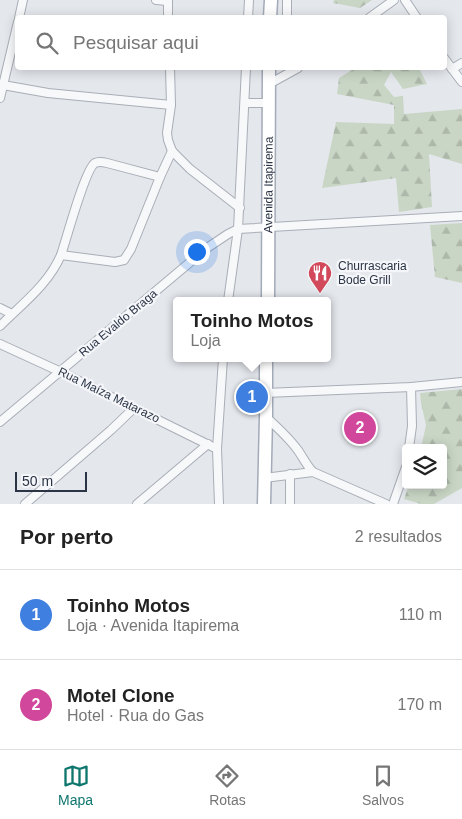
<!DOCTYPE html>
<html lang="pt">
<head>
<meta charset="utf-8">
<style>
  body { margin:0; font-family:Helvetica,sans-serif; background:#f2f2f2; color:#222 }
  .controls { position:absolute; right:15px; bottom:15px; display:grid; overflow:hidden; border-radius:5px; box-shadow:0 2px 12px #0003 }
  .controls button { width:45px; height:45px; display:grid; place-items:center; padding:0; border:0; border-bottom:1px solid #e0e0e0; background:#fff; color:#222; font:25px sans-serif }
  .scale { position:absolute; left:15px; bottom:12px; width:72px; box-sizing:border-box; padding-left:5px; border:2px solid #2b3445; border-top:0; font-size:14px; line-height:18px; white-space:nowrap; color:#2b3445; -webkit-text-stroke:4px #f4f6f9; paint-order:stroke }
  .you { position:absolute; left:196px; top:251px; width:18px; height:18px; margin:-12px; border:4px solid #fff; border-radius:50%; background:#1a73e8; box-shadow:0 0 0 8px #1a73e833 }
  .badge { display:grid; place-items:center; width:32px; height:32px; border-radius:50%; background:#0f766e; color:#fff; font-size:16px; font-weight:700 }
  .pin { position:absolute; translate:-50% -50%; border:2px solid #fff; box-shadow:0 1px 5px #0006 }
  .popup { position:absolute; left:173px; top:297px; width:158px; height:65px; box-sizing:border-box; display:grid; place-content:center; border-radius:5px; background:#fff; filter:drop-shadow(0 1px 4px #0005); font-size:16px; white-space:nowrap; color:#767676 }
  .popup b { font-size:19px; color:#222 }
  .popup::after { content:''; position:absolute; left:50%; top:100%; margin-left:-10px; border:10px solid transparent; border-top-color:#fff }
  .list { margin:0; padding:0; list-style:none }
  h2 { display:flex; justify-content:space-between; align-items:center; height:65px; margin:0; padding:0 20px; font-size:21px }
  h2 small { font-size:16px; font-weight:400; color:#767676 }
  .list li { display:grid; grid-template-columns:32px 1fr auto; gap:15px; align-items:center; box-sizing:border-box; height:90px; padding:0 20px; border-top:1px solid #e0e0e0 }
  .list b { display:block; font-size:19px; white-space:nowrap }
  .list p { margin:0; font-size:16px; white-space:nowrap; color:#767676 }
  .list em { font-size:16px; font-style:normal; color:#767676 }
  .icon { flex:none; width:28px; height:28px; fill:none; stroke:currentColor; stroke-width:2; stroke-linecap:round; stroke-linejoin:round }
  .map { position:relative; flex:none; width:462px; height:504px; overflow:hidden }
  .search { position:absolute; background:#fff; box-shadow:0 2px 12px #0003; left:15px; right:15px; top:15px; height:55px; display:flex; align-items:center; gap:12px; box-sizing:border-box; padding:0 18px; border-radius:5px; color:#767676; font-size:19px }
  .sheet { height:245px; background:#fff }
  nav { display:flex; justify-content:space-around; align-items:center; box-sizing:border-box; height:70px; border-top:1px solid #e0e0e0; background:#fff; font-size:14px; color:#767676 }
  nav a { display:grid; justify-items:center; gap:2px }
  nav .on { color:#0f766e }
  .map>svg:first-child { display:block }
  .forest { fill:url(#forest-firs) }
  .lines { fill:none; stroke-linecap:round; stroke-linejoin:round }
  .minor-casing { stroke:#a9aeb7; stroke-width:10 }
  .primary-casing { stroke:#a3abb8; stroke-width:15 }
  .minor { stroke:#f7f8fa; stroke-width:8 }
  .primary { stroke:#fff; stroke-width:12 }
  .labels { text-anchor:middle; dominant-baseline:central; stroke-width:4.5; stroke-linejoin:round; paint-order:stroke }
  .street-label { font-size:12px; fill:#2b3445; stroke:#f4f6f9 }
  .poi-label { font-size:12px; fill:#2b3445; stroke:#f4f6f9; text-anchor:start }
</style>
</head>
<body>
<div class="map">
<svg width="462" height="504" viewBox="0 0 462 504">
  <defs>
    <pattern id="forest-firs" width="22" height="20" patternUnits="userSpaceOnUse" patternTransform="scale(1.25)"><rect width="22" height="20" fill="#c9d6c5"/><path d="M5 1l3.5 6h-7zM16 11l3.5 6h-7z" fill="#adb8ab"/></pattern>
  </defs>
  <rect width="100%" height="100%" fill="#e4e7ec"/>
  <!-- forest -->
  <g class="forest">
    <path d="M334,0H372L360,8L333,3Z"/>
    <path d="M355,68H419L427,84L403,89L391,72L384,85L394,97L403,96L404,114L462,109V164L429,154L432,207L399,212L396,178L322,188L336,122L394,124V105L337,94L339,78Z"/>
    <path d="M462,223V283L435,277L430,225Z"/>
    <path d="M462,389V488L434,504H421L404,499L409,485H443V448H421L426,425L421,403L420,393Z"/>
  </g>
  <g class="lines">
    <!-- minor casing -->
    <g class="minor-casing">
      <g id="minor">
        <path d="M156,0L167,1"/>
        <path d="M168,0V18"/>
        <path d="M405,0L417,18"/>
        <path d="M19,18L23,0"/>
        <path d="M248,18L249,0"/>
        <path d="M287,18V0"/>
        <path d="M369,18L394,0"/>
        <path d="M444,58L462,82"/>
        <path d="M170,68L171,105L167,133L168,140L172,151L190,169L240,208"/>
        <path d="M452,69L462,63"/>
        <path d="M269,84L298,68"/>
        <path d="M3,85L48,93L171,105"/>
        <path d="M0,98L18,22"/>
        <path d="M245,103H269"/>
        <path d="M61,255C66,241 85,169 95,163C99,161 103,162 107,163L160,177"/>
        <path d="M228,301L238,229L246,68"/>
        <path d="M0,308L12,314"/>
        <path d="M0,326C22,304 48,285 61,255L115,262L124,260L131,249L160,177L172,151"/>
        <path d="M0,344L61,372L217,449"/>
        <path d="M265,393L411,387L462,382"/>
        <path d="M266,417C277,427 288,437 297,449C303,457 306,465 313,472L386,504"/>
        <path d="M0,422L207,248L228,234L238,229L462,216"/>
        <path d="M409,448L412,426L411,387"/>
        <path d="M264,478L313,472"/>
        <path d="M25,504L111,430L134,408"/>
        <path d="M137,504L208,444"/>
        <path d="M219,504L217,449L223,358"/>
        <path d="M290,504V474"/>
        <path d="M393,504L406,467"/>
      </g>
    </g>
    <!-- primary casing -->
    <g class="primary-casing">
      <g id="primary">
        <path d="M270,18L271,0"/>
        <path id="s1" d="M268,301L269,68"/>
        <path d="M264,504L266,417V358"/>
      </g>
    </g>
    <!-- minor -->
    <use href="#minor" class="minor"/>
    <!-- primary -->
    <use href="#primary" class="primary"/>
  </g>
  <!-- icons -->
  <defs>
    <g id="restaurant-pin" transform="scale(1.25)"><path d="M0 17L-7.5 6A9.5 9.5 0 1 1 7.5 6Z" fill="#d1495b" stroke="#f4f6f9"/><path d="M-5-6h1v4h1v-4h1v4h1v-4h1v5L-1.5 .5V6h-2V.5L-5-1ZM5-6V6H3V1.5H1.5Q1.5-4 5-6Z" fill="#fff"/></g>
  </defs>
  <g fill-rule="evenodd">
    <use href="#restaurant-pin" x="320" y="273"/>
  </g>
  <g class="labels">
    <!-- street labels -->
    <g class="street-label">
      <text stroke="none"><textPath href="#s1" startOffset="116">Avenida Itapirema</textPath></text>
      <text transform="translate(118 323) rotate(-40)">Rua Evaldo Braga</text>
      <text transform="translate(109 395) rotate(26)">Rua Maíza Matarazo</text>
    </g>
    <!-- poi labels -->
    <g class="poi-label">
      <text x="338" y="266">Churrascaria<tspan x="338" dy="14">Bode Grill</tspan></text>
    </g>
  </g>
</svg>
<div class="controls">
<button><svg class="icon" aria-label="layers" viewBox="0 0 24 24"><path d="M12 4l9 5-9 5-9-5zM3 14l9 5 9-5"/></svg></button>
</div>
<div class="scale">50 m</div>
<div class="you"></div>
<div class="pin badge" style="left:252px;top:397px;background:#3f7fe0">1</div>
<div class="popup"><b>Toinho Motos</b>Loja</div>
<div class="pin badge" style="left:360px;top:428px;background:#d1479c">2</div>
<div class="search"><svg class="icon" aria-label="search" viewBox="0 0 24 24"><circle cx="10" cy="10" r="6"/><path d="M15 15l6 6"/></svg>Pesquisar aqui</div>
</div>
<section class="sheet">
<h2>Por perto<small>2 resultados</small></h2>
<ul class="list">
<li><span class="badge" style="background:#3f7fe0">1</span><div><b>Toinho Motos</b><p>Loja · Avenida Itapirema</p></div><em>110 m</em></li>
<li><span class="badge" style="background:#d1479c">2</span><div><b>Motel Clone</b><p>Hotel · Rua do Gas</p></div><em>170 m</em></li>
</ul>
</section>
<nav>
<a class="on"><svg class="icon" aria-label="map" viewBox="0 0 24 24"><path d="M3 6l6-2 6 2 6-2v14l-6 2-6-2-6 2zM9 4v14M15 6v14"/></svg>Mapa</a>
<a><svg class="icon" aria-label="directions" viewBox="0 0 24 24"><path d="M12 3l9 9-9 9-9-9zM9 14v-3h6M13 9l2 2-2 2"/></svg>Rotas</a>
<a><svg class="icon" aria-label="saved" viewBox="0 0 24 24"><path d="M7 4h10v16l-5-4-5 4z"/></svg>Salvos</a>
</nav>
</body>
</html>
